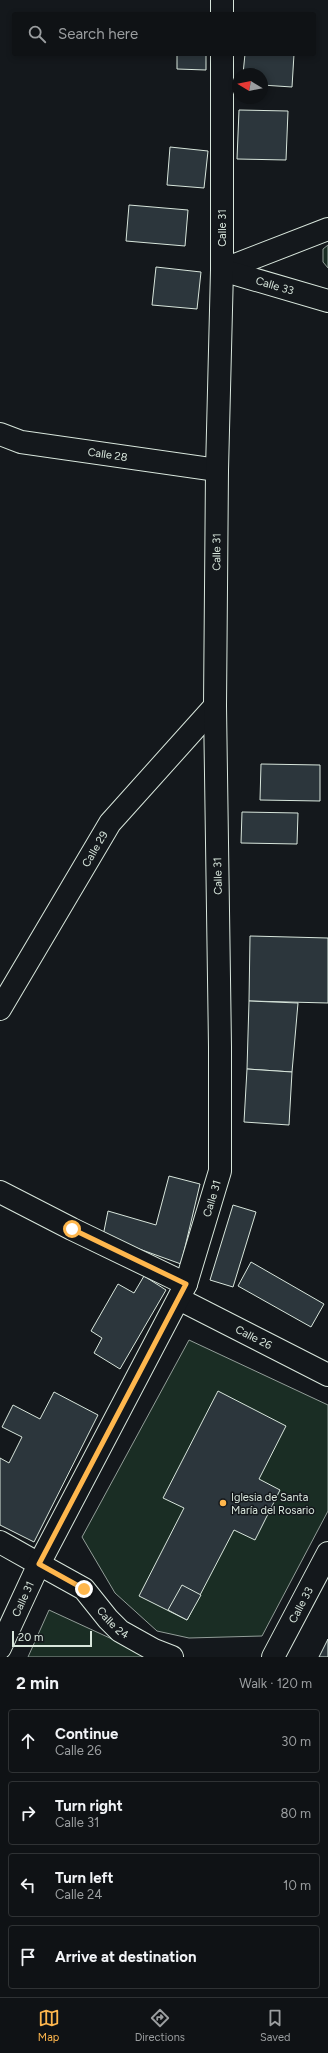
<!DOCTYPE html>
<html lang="en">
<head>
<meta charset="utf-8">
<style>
  body { margin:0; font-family:Figtree,sans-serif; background:#1d2022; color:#f1f3f6 }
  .compass { position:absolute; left:232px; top:68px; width:36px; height:36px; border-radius:50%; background:#0f1215; box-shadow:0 2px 6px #0003; rotate:280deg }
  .scale { position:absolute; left:12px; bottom:10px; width:80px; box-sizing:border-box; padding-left:4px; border:2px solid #d8e6dc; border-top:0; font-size:11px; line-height:14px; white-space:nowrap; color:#d8e6dc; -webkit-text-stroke:3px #14181c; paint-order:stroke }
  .stop { position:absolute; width:12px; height:12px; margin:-9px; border:3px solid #ffb74d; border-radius:50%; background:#fff }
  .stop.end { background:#ffb74d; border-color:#fff; box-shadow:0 1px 4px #0008 }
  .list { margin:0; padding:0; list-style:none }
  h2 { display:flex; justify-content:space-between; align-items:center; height:52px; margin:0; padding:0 16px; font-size:17px }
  h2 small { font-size:13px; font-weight:400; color:#9b9ea0 }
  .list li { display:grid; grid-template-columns:26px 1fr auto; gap:12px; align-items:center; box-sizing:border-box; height:64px; margin:0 8px 8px; padding:0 8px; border:1px solid #2f3234; border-radius:4px }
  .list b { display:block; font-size:15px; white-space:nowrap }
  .list p { margin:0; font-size:13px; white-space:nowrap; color:#9b9ea0 }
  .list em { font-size:13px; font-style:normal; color:#9b9ea0 }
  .icon { flex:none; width:22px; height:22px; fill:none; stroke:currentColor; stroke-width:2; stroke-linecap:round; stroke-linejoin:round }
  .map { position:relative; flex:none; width:328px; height:1657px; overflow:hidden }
  .search { position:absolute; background:#0f1215; box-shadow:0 2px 6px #0003; left:12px; right:12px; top:12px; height:44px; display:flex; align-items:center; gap:10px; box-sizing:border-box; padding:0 14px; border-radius:4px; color:#9b9ea0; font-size:15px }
  .sheet { height:340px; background:#0f1215 }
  nav { display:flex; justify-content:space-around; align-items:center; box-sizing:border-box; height:56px; border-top:1px solid #2f3234; background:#0f1215; font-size:11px; color:#9b9ea0 }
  nav a { display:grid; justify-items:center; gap:2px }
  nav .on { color:#ffb74d }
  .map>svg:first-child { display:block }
  .green { fill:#1a2d24; stroke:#939e99 }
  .building { fill:#2c363c; stroke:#d8e6dc }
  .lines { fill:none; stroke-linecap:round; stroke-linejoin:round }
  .minor-casing { stroke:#d8e6dc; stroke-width:24 }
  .tertiary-casing { stroke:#d8e6dc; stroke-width:24 }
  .minor { stroke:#14181c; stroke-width:22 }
  .tertiary { stroke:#14181c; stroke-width:22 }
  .route { stroke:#ffb74d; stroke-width:5 }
  .poi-dot { fill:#ffb74d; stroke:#14181c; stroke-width:1.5 }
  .labels { text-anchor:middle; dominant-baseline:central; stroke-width:3; stroke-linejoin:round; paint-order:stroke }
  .street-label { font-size:11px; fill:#d8e6dc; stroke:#14181c }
  .poi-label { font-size:11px; fill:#d8e6dc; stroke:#14181c; text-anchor:start }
</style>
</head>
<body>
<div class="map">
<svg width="328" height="1657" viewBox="0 0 328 1657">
  <rect width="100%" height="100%" fill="#14181c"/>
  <!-- green -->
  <g class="green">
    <path d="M328,245V268L323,262V249Z"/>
    <path d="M189,1340L328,1405V1511L262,1636L189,1638L157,1631L115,1593L82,1537Z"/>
    <path d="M49,1610L151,1657H28Z"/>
  </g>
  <!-- building -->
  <g class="building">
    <path d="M177,54H206V70L177,69Z"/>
    <path d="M245,54H294L292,87L262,85V74H243Z"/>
    <path d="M239,110L288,111L286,160L237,159Z"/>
    <path d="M170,147L208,151L204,188L167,185Z"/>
    <path d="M129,205L188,210L185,246L126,241Z"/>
    <path d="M156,267L201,272L197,309L152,305Z"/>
    <path d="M261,764L320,765V801L260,800Z"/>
    <path d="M242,812L298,813L297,844L241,843Z"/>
    <path d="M250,936L328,938V1003L249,1001Z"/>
    <path d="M249,1001L298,1003L292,1072L247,1069Z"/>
    <path d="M247,1069L292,1072L289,1125L244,1122Z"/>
    <path d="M169,1176L200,1184L181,1264L103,1236L108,1211L156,1225Z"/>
    <path d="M233,1205L256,1212L233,1287L210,1280Z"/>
    <path d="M251,1262L324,1304L311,1327L238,1286Z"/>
    <path d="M144,1276L166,1290L120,1369L94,1353L102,1338L91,1331L118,1284L134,1293Z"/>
    <path d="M218,1391L286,1426L259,1479L280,1490L255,1540L234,1530L187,1620L139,1596L184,1508L163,1498Z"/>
    <path d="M54,1392L98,1415L34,1542L0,1525V1458L9,1463L22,1437L2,1427L13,1405L40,1419Z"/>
    <path d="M182,1585L201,1595L187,1620L168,1610Z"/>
    <path d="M328,1639V1657H319Z"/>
  </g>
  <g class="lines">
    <!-- minor casing -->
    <g class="minor-casing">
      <g id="minor">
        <path d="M222,270L328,229"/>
        <path id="s1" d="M222,270L328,301"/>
        <path id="s2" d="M0,434L21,442L217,470"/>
        <path id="s3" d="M0,1009L110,823L215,706"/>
        <path d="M0,1192L72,1229L186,1284"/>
        <path id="s4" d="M179,1299L328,1375"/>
        <path d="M0,1542L39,1564"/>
        <path id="s5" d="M273,1657L328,1553"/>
      </g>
    </g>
    <!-- tertiary casing -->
    <g class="tertiary-casing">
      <g id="tertiary">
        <path d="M222,0V14"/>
        <path id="s6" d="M39,1564L84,1589L108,1619L120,1631L154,1650L172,1657"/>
        <path id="s7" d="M0,1648L39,1564L186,1284L220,1171V1047L215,706L217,470L222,270V54"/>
      </g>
    </g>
    <!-- minor -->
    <use href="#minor" class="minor"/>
    <!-- tertiary -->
    <use href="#tertiary" class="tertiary"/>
  </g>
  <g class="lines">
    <!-- route -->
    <path class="route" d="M72,1229L186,1284L39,1564L84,1589"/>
  </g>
  <!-- markers -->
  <circle class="poi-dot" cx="223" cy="1503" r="4"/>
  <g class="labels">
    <!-- street labels -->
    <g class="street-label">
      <text transform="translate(222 228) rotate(-90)">Calle 31</text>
      <text stroke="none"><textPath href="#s1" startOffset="55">Calle 33</textPath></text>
      <text stroke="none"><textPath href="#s2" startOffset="110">Calle 28</textPath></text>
      <text stroke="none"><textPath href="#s7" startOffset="1146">Calle 31</textPath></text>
      <text stroke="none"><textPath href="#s3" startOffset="186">Calle 29</textPath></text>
      <text transform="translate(218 876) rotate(-91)">Calle 31</text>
      <text stroke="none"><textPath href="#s7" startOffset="498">Calle 31</textPath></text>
      <text stroke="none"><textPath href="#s4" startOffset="84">Calle 26</textPath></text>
      <text stroke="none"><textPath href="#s7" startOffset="54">Calle 31</textPath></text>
      <text stroke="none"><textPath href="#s5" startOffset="59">Calle 33</textPath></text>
      <text stroke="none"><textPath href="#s6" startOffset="96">Calle 24</textPath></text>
    </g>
    <!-- poi labels -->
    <g class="poi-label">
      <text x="231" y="1497">Iglesia de Santa<tspan x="231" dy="13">María del Rosario</tspan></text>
    </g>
  </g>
</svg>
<svg class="compass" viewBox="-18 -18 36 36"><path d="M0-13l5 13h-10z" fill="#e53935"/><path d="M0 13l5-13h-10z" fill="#9b9ea0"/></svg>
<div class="scale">20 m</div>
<div class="stop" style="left:72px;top:1229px"></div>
<div class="stop end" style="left:84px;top:1589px"></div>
<div class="search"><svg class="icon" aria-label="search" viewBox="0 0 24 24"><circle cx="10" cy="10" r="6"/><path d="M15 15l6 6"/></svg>Search here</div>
</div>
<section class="sheet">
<h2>2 min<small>Walk · 120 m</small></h2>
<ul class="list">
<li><svg class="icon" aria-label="ahead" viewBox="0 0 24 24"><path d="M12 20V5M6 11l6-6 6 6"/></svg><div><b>Continue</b><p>Calle 26</p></div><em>30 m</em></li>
<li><svg class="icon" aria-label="right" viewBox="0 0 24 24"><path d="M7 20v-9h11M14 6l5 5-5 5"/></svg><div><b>Turn right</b><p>Calle 31</p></div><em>80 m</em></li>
<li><svg class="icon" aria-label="left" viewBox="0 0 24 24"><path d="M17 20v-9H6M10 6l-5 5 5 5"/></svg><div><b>Turn left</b><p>Calle 24</p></div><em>10 m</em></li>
<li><svg class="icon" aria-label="arrive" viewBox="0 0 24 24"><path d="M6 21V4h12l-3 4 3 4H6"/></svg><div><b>Arrive at destination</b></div></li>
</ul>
</section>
<nav>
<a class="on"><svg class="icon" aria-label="map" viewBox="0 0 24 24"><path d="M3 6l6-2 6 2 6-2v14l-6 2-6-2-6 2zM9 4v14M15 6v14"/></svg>Map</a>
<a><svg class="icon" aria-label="directions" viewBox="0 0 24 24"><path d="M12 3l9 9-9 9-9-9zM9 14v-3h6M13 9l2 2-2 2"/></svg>Directions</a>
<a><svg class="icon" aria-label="saved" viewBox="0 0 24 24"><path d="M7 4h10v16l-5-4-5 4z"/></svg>Saved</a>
</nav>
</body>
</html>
